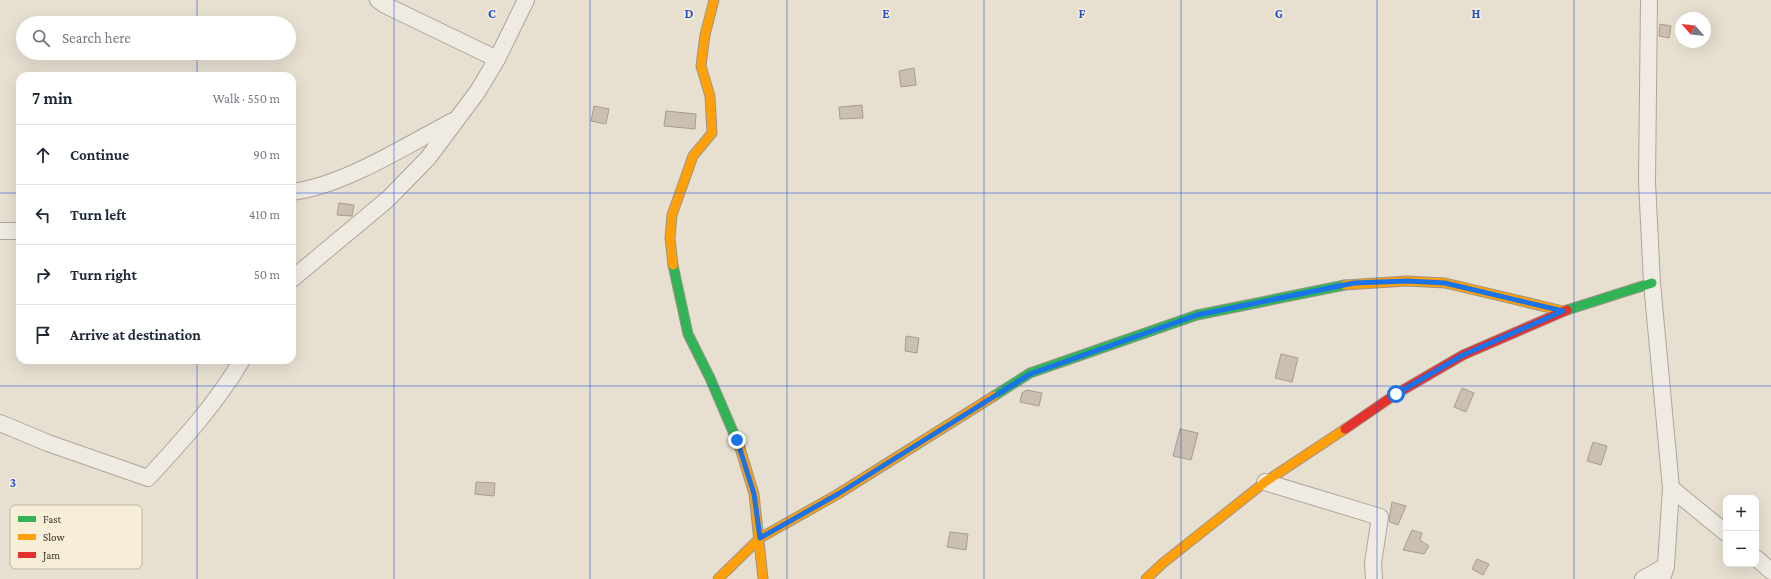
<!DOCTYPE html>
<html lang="en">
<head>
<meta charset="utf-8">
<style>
  body { margin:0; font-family:"Crimson Pro",serif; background:#f6f6f7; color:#1f2937 }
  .controls { position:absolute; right:12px; bottom:12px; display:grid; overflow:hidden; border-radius:8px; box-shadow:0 4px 16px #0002 }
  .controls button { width:36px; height:36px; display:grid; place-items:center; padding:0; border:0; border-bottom:1px solid #e0e1e3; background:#fff; color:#1f2937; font:20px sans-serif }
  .compass { position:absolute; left:1675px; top:12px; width:36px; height:36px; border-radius:50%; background:#fff; box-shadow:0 4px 16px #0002; rotate:297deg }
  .stop { position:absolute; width:12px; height:12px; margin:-9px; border:3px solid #1a73e8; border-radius:50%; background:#fff }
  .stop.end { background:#1a73e8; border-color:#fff; box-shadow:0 1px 4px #0008 }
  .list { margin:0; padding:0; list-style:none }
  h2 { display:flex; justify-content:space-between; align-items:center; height:52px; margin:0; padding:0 16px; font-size:17px }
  h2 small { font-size:13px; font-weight:400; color:#747a83 }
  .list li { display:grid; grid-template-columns:26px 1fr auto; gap:12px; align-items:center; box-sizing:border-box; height:60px; padding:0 16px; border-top:1px solid #e0e1e3 }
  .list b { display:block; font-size:15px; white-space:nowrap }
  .list em { font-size:13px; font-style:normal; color:#747a83 }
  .icon { flex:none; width:22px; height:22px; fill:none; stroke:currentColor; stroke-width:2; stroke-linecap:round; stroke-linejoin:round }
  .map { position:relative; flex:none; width:1771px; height:579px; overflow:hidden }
  .search { position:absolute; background:#fff; box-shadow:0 4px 16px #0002; left:16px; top:16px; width:280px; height:44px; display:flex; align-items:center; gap:10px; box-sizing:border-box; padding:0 14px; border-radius:22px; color:#747a83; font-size:15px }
  .panel { position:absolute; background:#fff; box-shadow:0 4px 16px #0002; left:16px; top:72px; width:280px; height:292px; border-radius:12px }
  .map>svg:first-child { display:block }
  .building { fill:#cbbfb2; stroke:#a89c90 }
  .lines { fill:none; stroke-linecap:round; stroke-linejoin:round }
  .street-casing { stroke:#ada599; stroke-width:18 }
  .fast-casing { stroke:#9c958a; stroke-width:11 }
  .slow-casing { stroke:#9c958a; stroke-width:11 }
  .jam-casing { stroke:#9c958a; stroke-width:11 }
  .street { stroke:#efebe3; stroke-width:16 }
  .fast { stroke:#30b455; stroke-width:9 }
  .slow { stroke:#ff9f0a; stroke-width:9 }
  .jam { stroke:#e5322d; stroke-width:9 }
  .route { stroke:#1a73e8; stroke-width:5 }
  .grid { fill:none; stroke:#1d4ed8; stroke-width:1; stroke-opacity:0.55 }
  .key { fill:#f7eed8; stroke:#bfb4a1; stroke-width:1 }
  .key-label { font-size:11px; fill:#3d2e20 }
  .grid-label { font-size:13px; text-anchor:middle; font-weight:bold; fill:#1d4ed8; stroke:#f7eed8; stroke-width:3; stroke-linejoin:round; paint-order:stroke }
</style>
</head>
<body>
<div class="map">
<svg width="1771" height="579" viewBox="0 0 1771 579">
  <rect width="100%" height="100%" fill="#e7e0d1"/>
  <!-- building -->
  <g class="building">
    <path d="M1660,24L1671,26L1669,38L1659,36Z"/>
    <path d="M914,68L916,85L901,87L899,71Z"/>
    <path d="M862,105L863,118L840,119L839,107Z"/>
    <path d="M594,106L609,109L606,124L591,121Z"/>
    <path d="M666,111L696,114L695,129L664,126Z"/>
    <path d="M339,203L354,205L352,216L337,215Z"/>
    <path d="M906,336L919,338L917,353L905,351Z"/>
    <path d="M1281,354L1298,358L1292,382L1275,378Z"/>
    <path d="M1462,388L1474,393L1466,412L1454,407Z"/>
    <path d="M1027,390L1042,393L1039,406L1020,402L1022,393Z"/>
    <path d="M1180,429L1198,433L1191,460L1173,456Z"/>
    <path d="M1593,442L1607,446L1601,465L1587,461Z"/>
    <path d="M476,482L495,483L494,496L475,494Z"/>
    <path d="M1392,502L1406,506L1398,525L1390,522L1389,520Z"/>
    <path d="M1412,530L1422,533L1420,540L1429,546L1424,554L1403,550Z"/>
    <path d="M950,532L968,534L966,550L947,547Z"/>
    <path d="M1477,559L1489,564L1483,575L1472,569Z"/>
  </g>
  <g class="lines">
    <!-- street casing -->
    <g class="street-casing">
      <g id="street">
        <path d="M378,0L385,5L497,59"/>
        <path d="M1649,0L1647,182L1652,283L1671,488L1666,566L1662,579"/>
        <path d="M292,192C345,185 405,146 453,121"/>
        <path d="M0,231H20"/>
        <path d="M292,279L388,199L428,158L478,91L497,59L526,0"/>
        <path d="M0,423L48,443L148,478C182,441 216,404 242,360"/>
        <path d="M1265,482L1380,517L1373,563L1374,579"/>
        <path d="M1671,488L1726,533"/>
        <path d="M1756,558L1771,571"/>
        <path d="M1643,579L1666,566"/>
      </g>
    </g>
    <!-- fast casing -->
    <g class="fast-casing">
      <g id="fast">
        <path d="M673,265L688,334L710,378L740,448"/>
        <path d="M1567,310L1652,283"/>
        <path d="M994,396L1030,373L1197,315L1345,285"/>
      </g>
    </g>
    <!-- slow casing -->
    <g class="slow-casing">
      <g id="slow">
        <path d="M673,265L670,238L672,215L693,156L712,133L710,96L701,66L705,35L714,0"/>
        <path d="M1345,285L1407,281L1445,283L1563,311"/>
        <path d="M740,448L754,494L763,579"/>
        <path d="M718,579L760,538L838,494L994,396"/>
        <path d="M1146,579L1163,563L1265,482L1345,429"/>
      </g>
    </g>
    <!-- jam casing -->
    <g class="jam-casing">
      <path id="jam" d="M1345,429L1396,394L1463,355L1567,310"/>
    </g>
    <!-- street -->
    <use href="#street" class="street"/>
    <!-- fast -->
    <use href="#fast" class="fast"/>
    <!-- slow -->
    <use href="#slow" class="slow"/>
    <!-- jam -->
    <use href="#jam" class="jam"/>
  </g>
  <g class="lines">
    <!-- route -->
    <path class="route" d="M737,440L754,494L760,538L838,494L1030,374L1197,315L1354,283L1407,281L1445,283L1563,311L1463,355L1396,394"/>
  </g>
  <!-- grid -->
  <path class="grid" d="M197,0V23M394,0V579M590,0V579M787,0V579M984,0V579M1181,0V579M1377,0V579M1574,0V579M197,53V76M0,193H20M292,193H1771M197,360V579M0,386H1771"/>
  <!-- legend -->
  <rect x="10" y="505" width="132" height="64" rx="6" class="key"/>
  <rect x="18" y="516" width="18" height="6" fill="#30b455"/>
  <rect x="18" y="534" width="18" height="6" fill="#ff9f0a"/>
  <rect x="18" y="552" width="18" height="6" fill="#e5322d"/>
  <g class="key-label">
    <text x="43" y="523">Fast</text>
    <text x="43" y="541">Slow</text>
    <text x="43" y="559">Jam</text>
  </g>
  <g class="grid-label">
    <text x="492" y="18">C</text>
    <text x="689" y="18">D</text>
    <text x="886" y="18">E</text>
    <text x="1082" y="18">F</text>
    <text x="1279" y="18">G</text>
    <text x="1476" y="18">H</text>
    <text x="13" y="487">3</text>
  </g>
</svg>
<div class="controls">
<button>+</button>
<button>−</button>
</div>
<svg class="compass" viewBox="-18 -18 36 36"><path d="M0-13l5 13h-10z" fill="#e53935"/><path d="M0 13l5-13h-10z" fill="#747a83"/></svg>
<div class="stop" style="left:1396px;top:394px"></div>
<div class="stop end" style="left:737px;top:440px"></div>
<div class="search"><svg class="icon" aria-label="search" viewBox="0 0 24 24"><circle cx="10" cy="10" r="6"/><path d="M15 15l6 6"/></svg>Search here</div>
<section class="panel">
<h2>7 min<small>Walk · 550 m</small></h2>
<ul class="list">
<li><svg class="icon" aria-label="ahead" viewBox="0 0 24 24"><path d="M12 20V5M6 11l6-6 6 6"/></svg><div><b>Continue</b></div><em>90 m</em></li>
<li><svg class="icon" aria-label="left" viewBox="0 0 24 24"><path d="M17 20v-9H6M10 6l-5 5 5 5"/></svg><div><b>Turn left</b></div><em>410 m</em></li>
<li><svg class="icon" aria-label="right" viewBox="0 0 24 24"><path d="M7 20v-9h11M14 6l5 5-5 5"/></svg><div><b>Turn right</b></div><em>50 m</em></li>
<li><svg class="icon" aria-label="arrive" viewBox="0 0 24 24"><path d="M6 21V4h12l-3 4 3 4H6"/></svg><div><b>Arrive at destination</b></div></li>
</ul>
</section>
</div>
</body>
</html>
